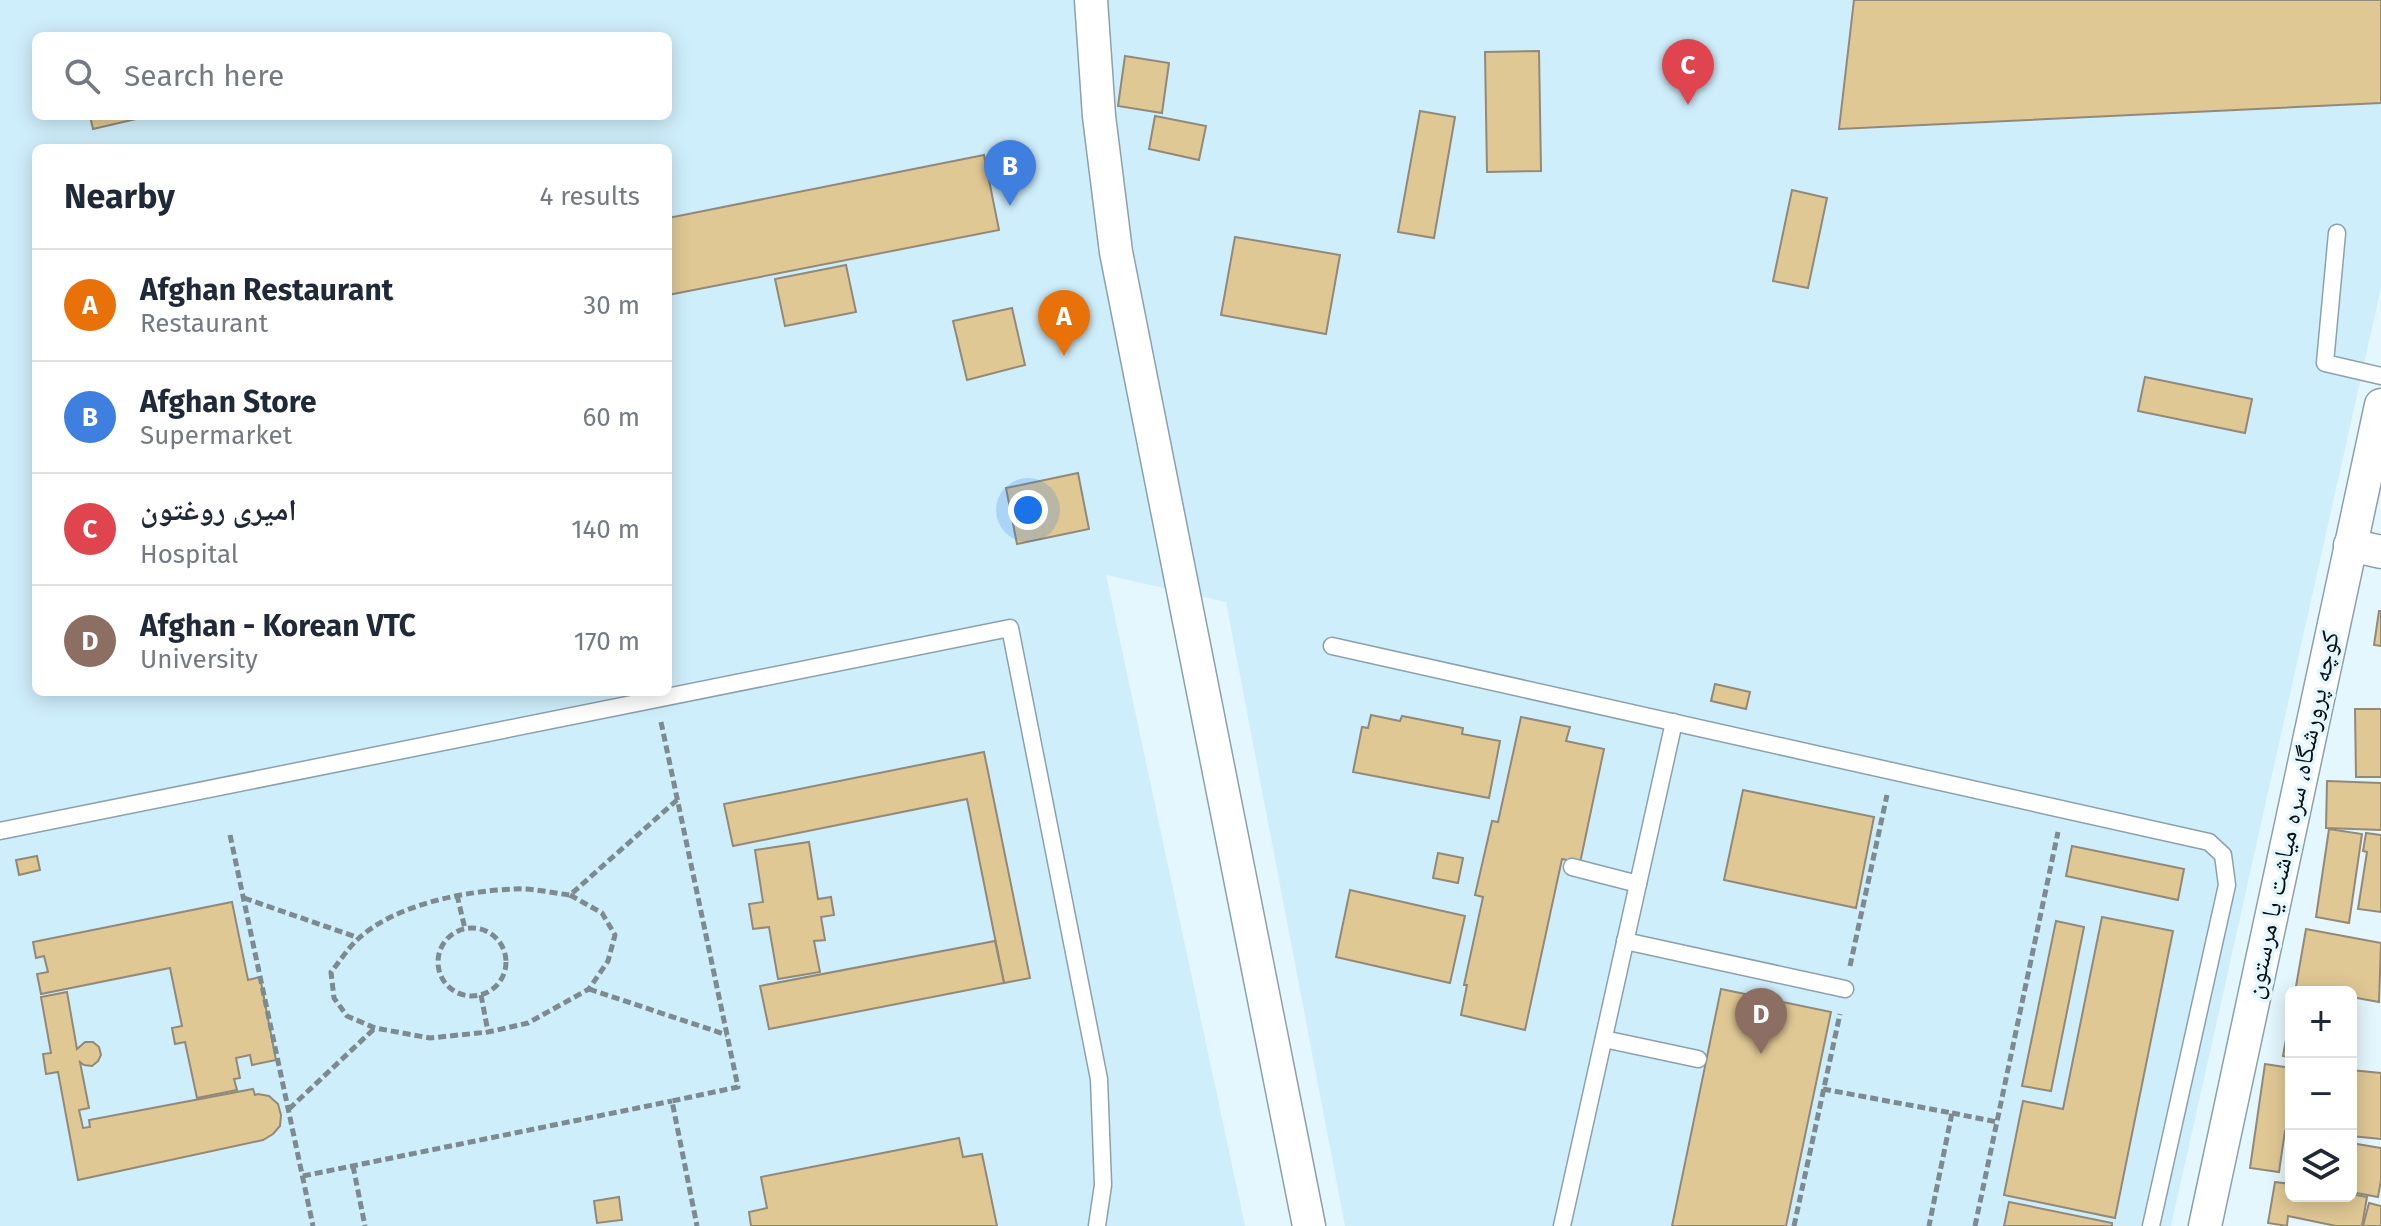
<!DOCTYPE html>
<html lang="en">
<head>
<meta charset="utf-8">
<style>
  body { margin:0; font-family:"Fira Sans","Noto Naskh Arabic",sans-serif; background:#f2f2f3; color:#1f2937 }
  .controls { position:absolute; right:24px; bottom:24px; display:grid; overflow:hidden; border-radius:12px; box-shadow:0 4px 20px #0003 }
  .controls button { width:72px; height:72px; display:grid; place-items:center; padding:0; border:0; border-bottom:2px solid #e0e1e3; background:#fff; color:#1f2937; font:40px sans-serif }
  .you { position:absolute; left:1028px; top:510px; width:28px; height:28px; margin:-20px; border:6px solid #fff; border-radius:50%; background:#1a73e8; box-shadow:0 0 0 12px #1a73e833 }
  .badge { display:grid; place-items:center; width:52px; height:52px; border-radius:50%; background:#db2777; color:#fff; font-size:26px; font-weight:700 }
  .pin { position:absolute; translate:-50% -66px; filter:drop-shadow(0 2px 4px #0008) }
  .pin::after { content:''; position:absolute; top:42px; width:28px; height:24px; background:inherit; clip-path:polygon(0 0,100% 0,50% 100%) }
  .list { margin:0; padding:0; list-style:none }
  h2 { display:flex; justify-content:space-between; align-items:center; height:104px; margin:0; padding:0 32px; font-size:34px }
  h2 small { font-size:26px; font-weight:400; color:#747a83 }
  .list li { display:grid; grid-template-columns:52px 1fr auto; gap:24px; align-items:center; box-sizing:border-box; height:112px; padding:0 32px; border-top:2px solid #e0e1e3 }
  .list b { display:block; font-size:30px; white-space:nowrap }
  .list p { margin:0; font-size:26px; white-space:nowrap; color:#747a83 }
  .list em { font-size:26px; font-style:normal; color:#747a83 }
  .icon { flex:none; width:44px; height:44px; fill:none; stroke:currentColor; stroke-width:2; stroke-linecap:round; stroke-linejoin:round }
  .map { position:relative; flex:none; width:2381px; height:1226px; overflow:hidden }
  .search { position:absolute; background:#fff; box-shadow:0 4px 20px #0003; left:32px; top:32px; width:640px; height:88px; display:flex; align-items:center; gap:20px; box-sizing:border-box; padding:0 28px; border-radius:12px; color:#747a83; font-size:30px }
  .panel { position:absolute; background:#fff; box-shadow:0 4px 20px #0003; left:32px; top:144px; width:640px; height:552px; border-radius:12px }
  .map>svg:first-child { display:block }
  .built { fill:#cfeefb; fill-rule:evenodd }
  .building { fill:#e0c895; stroke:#928978; stroke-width:2 }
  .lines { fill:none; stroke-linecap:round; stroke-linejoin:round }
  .lane-casing { stroke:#8ca1a9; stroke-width:19 }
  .street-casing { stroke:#8ca1a9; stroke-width:35 }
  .path { stroke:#7d8b90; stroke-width:5; stroke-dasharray:8 4; stroke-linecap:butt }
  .lane { stroke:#fff; stroke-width:16 }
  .street { stroke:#fff; stroke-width:32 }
  .labels { text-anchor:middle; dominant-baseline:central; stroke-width:7; stroke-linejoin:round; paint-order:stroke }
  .street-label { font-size:26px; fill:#091114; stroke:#e5f7fe }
</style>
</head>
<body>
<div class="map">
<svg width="2381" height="1226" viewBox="0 0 2381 1226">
  <rect width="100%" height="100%" fill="#e5f7fe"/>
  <!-- built -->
  <path class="built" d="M0,0H2381V288L2171,1226H1345L1226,602L1106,575L1245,1226H0ZM36,36H668V116H36ZM36,148H668V692H36Z"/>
  <!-- building -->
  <g class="building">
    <path d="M1854,0H2381V103L1839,129Z"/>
    <path d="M1539,51L1541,171L1487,172L1485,52Z"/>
    <path d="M1125,56L1169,63L1162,113L1118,106Z"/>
    <path d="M1420,111L1455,117L1434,238L1398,232Z"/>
    <path d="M90,116H149L93,129Z"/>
    <path d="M1155,116L1206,126L1199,160L1149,149Z"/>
    <path d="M984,155L999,230L668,295V218Z"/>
    <path d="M1792,190L1827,198L1808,288L1773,281Z"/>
    <path d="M1235,237L1340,255L1326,334L1221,315Z"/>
    <path d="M846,265L856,312L785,326L775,279Z"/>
    <path d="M1012,308L1025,365L967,380L953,321Z"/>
    <path d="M2145,377L2252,399L2245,433L2138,411Z"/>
    <path d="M1078,473L1089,529L1017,544L1006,488Z"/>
    <path d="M2379,611H2381V646L2374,645Z"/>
    <path d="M1715,684L1750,692L1746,709L1711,701Z"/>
    <path d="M2355,709H2381V777H2356Z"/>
    <path d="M1371,715L1400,721L1402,716L1463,728L1462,734L1500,741L1489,798L1353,772L1362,727L1368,728Z"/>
    <path d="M1521,717L1570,727L1566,741L1604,749L1580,863L1562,859L1525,1030L1461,1015L1467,985H1464L1483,897L1475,895L1492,821L1498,822Z"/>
    <path d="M984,752L1030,978L1004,983L967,799L733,846L724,804Z"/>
    <path d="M2327,781L2381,783V830L2326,828Z"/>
    <path d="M1743,790L1874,817L1856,908L1724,880Z"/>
    <path d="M2329,829L2362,834L2349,923L2316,917Z"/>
    <path d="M2366,833L2381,835V912L2358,909L2367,852L2363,851Z"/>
    <path d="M809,842L818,899L831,897L834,915L821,917L825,940L814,941L820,972L778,979L769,927L753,929L749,904L763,902L755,850Z"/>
    <path d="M2072,846L2184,869L2178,900L2066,876Z"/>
    <path d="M1438,853L1463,858L1458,883L1433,878Z"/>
    <path d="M37,856L40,870L19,875L16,860Z"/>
    <path d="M1350,890L1465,916L1450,983L1336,957Z"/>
    <path d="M232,902L248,980L260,977L276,1060L252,1065L250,1055L236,1058L240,1078L234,1079L237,1090L197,1098L185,1042L175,1044L172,1028L182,1026L170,968L41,994L37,974L48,972L44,956L36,958L33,942Z"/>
    <path d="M2102,917L2173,931L2115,1218L2004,1195L2023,1101L2063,1109Z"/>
    <path d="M2056,921L2084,927L2051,1091L2022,1086Z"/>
    <path d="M2306,929L2381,943L2379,1002L2351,997V992H2295Z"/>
    <path d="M995,941L1004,983L769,1029L760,986Z"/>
    <path d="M1721,989L1831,1012L1786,1226H1672Z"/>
    <path d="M67,992L77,1049L85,1042H93L99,1047L101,1055L98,1061L92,1066L84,1065L80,1062L89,1108L79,1110L83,1128L90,1127L89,1120L253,1089L255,1095L258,1094L269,1096L278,1104L281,1115L280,1126L273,1134L263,1140L78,1180L58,1072L46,1074L43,1054L51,1053L41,997Z"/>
    <path d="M2291,1011V1057L2283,1056Z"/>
    <path d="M2265,1064L2291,1068V1132L2285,1131L2279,1172L2250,1168Z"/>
    <path d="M2351,1070L2381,1073V1139L2351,1136Z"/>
    <path d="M959,1138L963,1157L982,1154L997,1226H751L749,1212L767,1208L761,1177Z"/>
    <path d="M2351,1143L2381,1148V1180L2378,1197L2351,1192Z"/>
    <path d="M2275,1182L2291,1184V1196H2351V1194L2367,1197L2362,1226H2336L2288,1216L2287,1226L2268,1223Z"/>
    <path d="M619,1197L622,1220L597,1223L594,1201Z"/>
    <path d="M2009,1202L2112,1223V1226H2004Z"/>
    <path d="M2369,1203L2381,1206V1226H2363Z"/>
  </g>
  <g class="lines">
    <!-- lane casing -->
    <g class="lane-casing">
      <g id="lane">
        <path d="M2337,233L2325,363L2381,376"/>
        <path d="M1332,646L2209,842L2223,855L2227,885L2151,1226"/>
        <path d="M0,831L1010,628L1099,1079L1103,1185L1097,1226"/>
        <path d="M1572,867L1638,884"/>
        <path d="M1625,941L1845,989"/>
        <path d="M1604,1039L1698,1059"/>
        <path d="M1562,1226L1674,722"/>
      </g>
    </g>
    <!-- street casing -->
    <g class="street-casing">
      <g id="street">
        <path d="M1091,0L1099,116L1116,252L1309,1226"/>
        <path d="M2350,545L2381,552"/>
        <path d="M2205,1226L2381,405"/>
      </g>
    </g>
    <!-- path -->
    <g class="path">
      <path d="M661,722L738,1087L672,1101L697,1226"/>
      <path d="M230,835L313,1226"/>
      <path d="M457,895L465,929"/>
      <path d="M570,895L602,913L615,935L608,961L589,989L528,1023L488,1032L430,1038L375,1028L347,1016L334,998L331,972C340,961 348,948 358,939C396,904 465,891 515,889C533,888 552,893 570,895L677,800"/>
      <path d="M244,898L359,938"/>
      <circle cx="472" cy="962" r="34"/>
      <path d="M1850,966L1887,795"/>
      <path d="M589,989L727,1035"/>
      <path d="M481,995L488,1032"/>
      <path d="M1823,1089L1952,1113L1929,1226"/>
      <path d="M289,1109L375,1028"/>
      <path d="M1952,1113L1997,1122"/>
      <path d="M353,1166L365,1226"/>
      <path d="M303,1176L672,1101"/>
      <path d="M1794,1226L1840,1014"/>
      <path d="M1975,1226L2058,832"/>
    </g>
    <!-- lane -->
    <use href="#lane" class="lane"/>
    <!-- street -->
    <use href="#street" class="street"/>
  </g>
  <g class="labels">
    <!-- street labels -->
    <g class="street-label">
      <text transform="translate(2292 815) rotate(-78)">کوچه پرورشگاه، سره میاشت یا مرستون</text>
    </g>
  </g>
</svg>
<div class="controls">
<button>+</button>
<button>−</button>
<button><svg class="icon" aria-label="layers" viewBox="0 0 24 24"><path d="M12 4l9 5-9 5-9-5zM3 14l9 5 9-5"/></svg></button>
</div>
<div class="you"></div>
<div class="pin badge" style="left:1064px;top:356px;background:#e8710a">A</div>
<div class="pin badge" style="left:1010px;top:206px;background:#3f7fe0">B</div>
<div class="pin badge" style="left:1688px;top:105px;background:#e0444e">C</div>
<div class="pin badge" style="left:1761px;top:1054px;background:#8d6e63">D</div>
<div class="search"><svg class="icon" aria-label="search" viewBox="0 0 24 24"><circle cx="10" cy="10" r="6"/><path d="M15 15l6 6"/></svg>Search here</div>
<section class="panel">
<h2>Nearby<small>4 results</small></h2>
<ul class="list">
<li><span class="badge" style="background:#e8710a">A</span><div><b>Afghan Restaurant</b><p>Restaurant</p></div><em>30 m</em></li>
<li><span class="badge" style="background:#3f7fe0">B</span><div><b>Afghan Store</b><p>Supermarket</p></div><em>60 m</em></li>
<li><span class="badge" style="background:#e0444e">C</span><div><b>امیری روغتون</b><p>Hospital</p></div><em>140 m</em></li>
<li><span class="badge" style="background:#8d6e63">D</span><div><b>Afghan - Korean VTC</b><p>University</p></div><em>170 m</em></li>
</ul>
</section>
</div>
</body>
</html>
